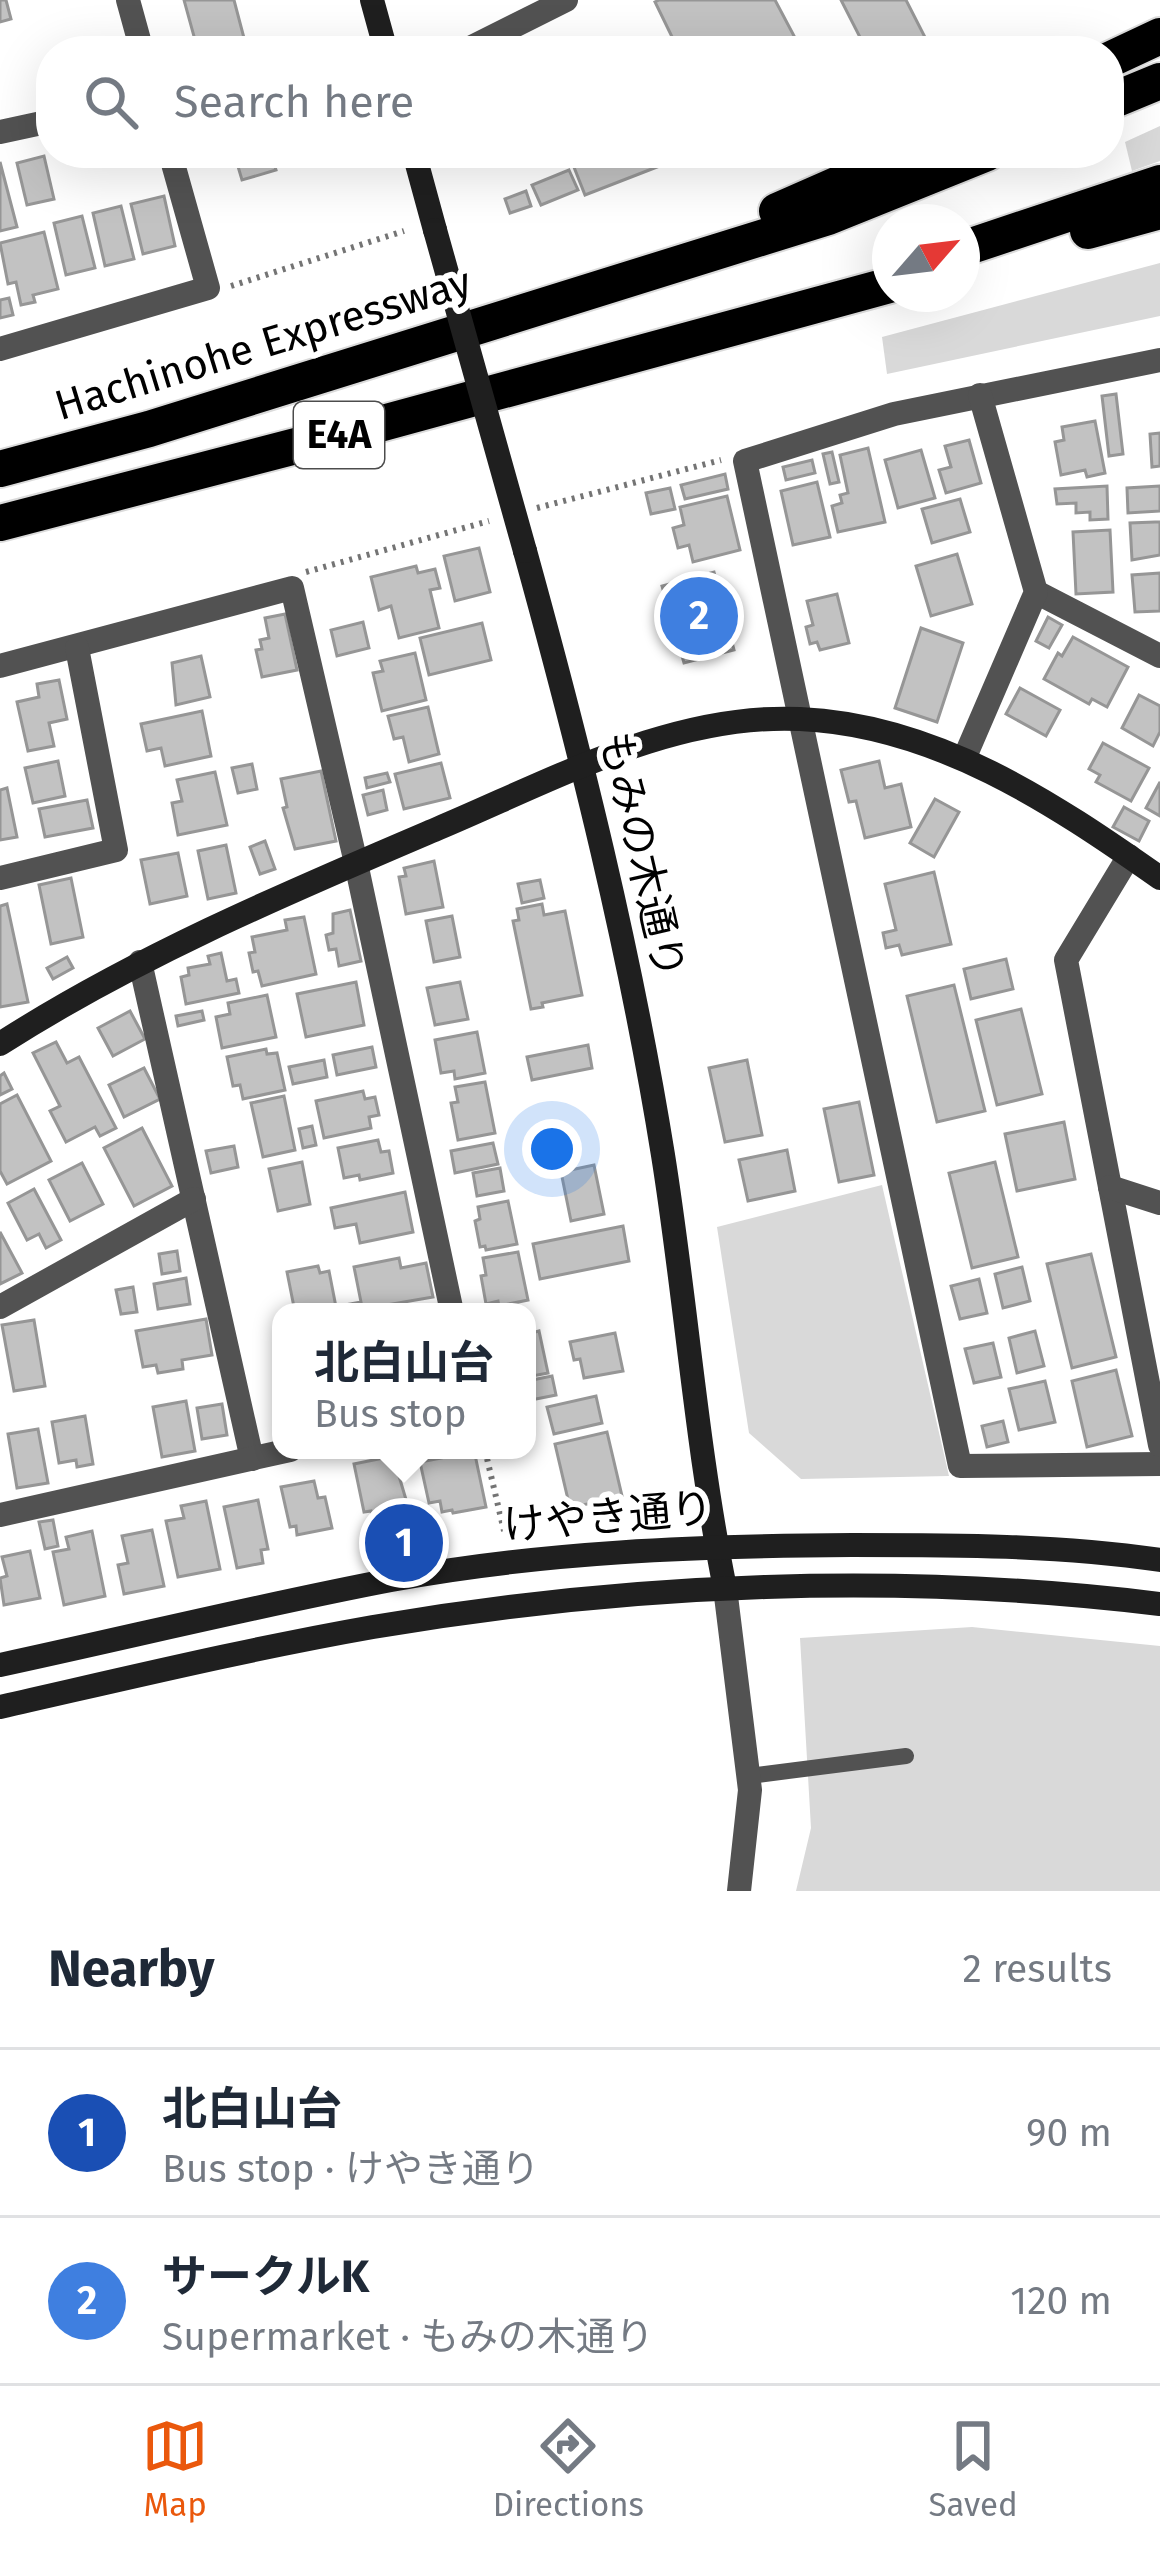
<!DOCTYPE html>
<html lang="en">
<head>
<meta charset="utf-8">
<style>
  body { margin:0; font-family:"Fira Sans","Noto Sans JP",sans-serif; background:#f6f6f7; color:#1f2937 }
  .compass { position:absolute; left:872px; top:204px; width:108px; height:108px; border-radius:50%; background:#fff; box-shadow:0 12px 48px #0002; rotate:62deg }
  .you { position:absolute; left:552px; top:1149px; width:42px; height:42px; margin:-30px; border:9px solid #fff; border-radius:50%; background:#1a73e8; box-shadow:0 0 0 18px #1a73e833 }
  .badge { display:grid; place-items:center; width:78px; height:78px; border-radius:50%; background:#ea580c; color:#fff; font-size:39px; font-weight:700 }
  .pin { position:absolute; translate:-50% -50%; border:6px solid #fff; box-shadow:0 3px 12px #0006 }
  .popup { position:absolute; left:272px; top:1303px; width:264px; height:156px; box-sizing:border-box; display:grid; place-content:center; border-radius:24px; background:#fff; filter:drop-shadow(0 3px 9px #0005); font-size:39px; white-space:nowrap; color:#747a83 }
  .popup b { font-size:45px; color:#1f2937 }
  .popup::after { content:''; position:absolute; left:50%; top:100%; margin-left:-24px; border:24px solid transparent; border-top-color:#fff }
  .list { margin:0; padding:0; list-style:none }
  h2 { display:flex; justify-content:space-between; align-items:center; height:156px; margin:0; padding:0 48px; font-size:51px }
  h2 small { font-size:39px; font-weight:400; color:#747a83 }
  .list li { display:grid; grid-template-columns:78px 1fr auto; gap:36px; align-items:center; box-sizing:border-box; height:168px; padding:0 48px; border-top:3px solid #e0e1e3 }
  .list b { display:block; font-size:45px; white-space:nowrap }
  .list p { margin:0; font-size:39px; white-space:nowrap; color:#747a83 }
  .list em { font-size:39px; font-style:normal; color:#747a83 }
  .icon { flex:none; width:66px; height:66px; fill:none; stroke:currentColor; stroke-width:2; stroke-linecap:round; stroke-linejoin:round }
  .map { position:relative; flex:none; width:1160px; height:1891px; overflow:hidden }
  .search { position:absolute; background:#fff; box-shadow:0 12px 48px #0002; left:36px; right:36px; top:36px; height:132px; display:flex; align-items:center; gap:30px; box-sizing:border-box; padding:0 42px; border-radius:48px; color:#747a83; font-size:45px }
  .sheet { height:492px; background:#fff }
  nav { display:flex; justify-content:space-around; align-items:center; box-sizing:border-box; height:168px; border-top:3px solid #e0e1e3; background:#fff; font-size:33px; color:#747a83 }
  nav a { display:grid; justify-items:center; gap:6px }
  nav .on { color:#ea580c }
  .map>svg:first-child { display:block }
  .green { fill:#d9d9d9 }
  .building { fill:#c2c2c2; stroke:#969696; stroke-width:3 }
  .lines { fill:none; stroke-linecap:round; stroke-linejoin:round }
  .highway-casing { stroke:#dbdbdb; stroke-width:40 }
  .path { stroke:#747474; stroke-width:6; stroke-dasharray:3 6; stroke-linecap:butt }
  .lane { stroke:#525252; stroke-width:16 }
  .street { stroke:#525252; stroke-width:24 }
  .secondary { stroke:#1f1f1f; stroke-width:24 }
  .highway { stroke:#000; stroke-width:36 }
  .secondary-bridge { stroke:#1f1f1f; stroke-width:24 }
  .labels { text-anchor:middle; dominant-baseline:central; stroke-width:12; stroke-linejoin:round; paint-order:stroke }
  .shield { fill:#fff; stroke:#4c4c4c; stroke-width:3 }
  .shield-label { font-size:39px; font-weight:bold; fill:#000 }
  .street-label { font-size:42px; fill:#000; stroke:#fff }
</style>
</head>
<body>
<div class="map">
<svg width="1160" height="1891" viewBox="0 0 1160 1891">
  <rect width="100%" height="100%" fill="#fff"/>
  <!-- green -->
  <g class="green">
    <path d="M1160,126V161L1132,171L1125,142Z"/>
    <path d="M1160,263V316L887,374L882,337Z"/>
    <path d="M882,1185L949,1476L801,1479L749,1433L717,1227Z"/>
    <path d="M972,1627L1160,1646V1891H796L811,1828L800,1638Z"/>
  </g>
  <!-- building -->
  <g class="building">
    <path d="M0,0H6L11,19L0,22Z"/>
    <path d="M184,0H234L244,38L198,51Z"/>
    <path d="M659,0H775L802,51H666L676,45L655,2Z"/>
    <path d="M841,0H906L932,51H867Z"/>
    <path d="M234,153H271L276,170L242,180Z"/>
    <path d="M580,153H693L585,195L570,157Z"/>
    <path d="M44,156L54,199L27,205L17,163Z"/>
    <path d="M0,162L17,227L0,231Z"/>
    <path d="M569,170L578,190L541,205L532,185Z"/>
    <path d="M526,191L531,206L510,213L505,199Z"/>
    <path d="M164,196L175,246L143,254L131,204Z"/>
    <path d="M121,206L134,259L105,266L93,213Z"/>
    <path d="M82,216L95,268L66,275L54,223Z"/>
    <path d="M44,232L58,289L33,295L35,302L21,305L16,282L8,284L0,243Z"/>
    <path d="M9,298L13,315L0,318V300Z"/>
    <path d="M1116,394L1123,454L1109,456L1102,396Z"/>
    <path d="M1095,421L1105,473L1087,477L1085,470L1061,475L1055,442L1064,440L1062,427Z"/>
    <path d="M1160,433V466L1152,467L1150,434Z"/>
    <path d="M969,440L981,483L946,493L939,470L951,467L945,446Z"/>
    <path d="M868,448L885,522L838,532L832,506L842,503L840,495L848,493L840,455Z"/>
    <path d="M921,450L935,498L898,508L885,460Z"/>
    <path d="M832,452L839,482L830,484L823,454Z"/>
    <path d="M812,460L815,473L786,480L783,467Z"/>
    <path d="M725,474L728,489L685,499L681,485Z"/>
    <path d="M817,482L830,537L793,545L781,491Z"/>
    <path d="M1107,486L1108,519L1090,520V512L1076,513V503L1057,504L1055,489Z"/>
    <path d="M1160,486V511L1128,513L1127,488Z"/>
    <path d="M670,488L675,509L651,514L646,493Z"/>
    <path d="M727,496L740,550L693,562L689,545L678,548L673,528L684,525L680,507Z"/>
    <path d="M960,499L970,532L932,543L922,509Z"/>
    <path d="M1155,522H1160V555L1132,560L1130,523Z"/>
    <path d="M1110,530L1113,592L1076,594L1073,532Z"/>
    <path d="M479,548L490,592L455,601L444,556Z"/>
    <path d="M957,554L972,604L931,616L916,566Z"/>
    <path d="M416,566L418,573L435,569L440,588L430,590L439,628L399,638L391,606L379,610L371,577Z"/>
    <path d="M714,572L734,650L684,663L662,586Z"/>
    <path d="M1160,573V611L1135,612L1132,575Z"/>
    <path d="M837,594L849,643L820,650L817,642L810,644L806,627L813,625L807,601Z"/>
    <path d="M285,614L297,670L262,677L256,650L262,649L260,640L269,638L265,618Z"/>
    <path d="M1048,617L1062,625L1049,648L1036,641Z"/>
    <path d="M363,622L369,648L337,656L331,630Z"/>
    <path d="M482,623L491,660L429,675L420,638Z"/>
    <path d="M921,628L963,643L937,722L895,708Z"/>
    <path d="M1073,637L1128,667L1107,707L1092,699L1089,704L1044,679L1058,653L1062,656Z"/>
    <path d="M415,653L426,700L382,711L373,673L383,671L380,661Z"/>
    <path d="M201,656L210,697L176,705L172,663Z"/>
    <path d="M59,680L67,719L49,723L54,746L28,751L17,702L39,697L37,684Z"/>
    <path d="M1020,688L1060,710L1046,736L1006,714Z"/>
    <path d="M1139,695L1160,706V732L1153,746L1122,728Z"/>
    <path d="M428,707L439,754L409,762L403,737L394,739L388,716Z"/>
    <path d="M202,711L211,756L165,766L161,748L147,751L141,724Z"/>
    <path d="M1103,743L1149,768L1131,801L1096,782L1100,775L1089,769Z"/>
    <path d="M58,761L65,796L33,803L25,768Z"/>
    <path d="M879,761L885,788L901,784L911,827L865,838L856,801L849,802L841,770Z"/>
    <path d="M441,763L450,798L404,809L395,774Z"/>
    <path d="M252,764L257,789L238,793L232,768Z"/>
    <path d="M321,771L336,841L295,849L283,808L287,807L281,779Z"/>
    <path d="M215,772L227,825L178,835L172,803L182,801L177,780Z"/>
    <path d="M387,773L390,782L367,788L365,778Z"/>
    <path d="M1160,782V816L1146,808Z"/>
    <path d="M7,788L17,837L0,840V790Z"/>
    <path d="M383,790L387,810L368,815L363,795Z"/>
    <path d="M935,799L959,812L934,857L910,843Z"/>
    <path d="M87,800L93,828L45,837L39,809Z"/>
    <path d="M1124,807L1149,821L1139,841L1113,827Z"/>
    <path d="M265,841L275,869L260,874L250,847Z"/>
    <path d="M226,845L236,893L208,899L198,851Z"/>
    <path d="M178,853L187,896L150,904L141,860Z"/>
    <path d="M434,861L443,907L406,914L399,877L406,876L404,868Z"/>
    <path d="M934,872L951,944L902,955L899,945L886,948L883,933L896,930L885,884Z"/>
    <path d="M71,878L83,937L51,944L39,885Z"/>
    <path d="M540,880L544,898L522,903L518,884Z"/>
    <path d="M7,904L28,1002L0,1007V906Z"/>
    <path d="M542,904L544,915L565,911L582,995L542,1003L543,1007L531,1009L513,921L519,920L517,909Z"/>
    <path d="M350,910L361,961L339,966L336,949L329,950L326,935L333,933V914Z"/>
    <path d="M452,916L460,957L434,962L426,921Z"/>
    <path d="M304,917L316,974L262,986L258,971L253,972L249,953L255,952L252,937L287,930L285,920Z"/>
    <path d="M221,953L227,981L236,979L239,993L186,1004L181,977L189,975L188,968L210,964L208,956Z"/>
    <path d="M67,957L73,968L53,979L47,968Z"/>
    <path d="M1006,959L1013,989L971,999L964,969Z"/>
    <path d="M356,982L364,1025L306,1037L297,994Z"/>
    <path d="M460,982L468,1019L435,1025L427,988Z"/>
    <path d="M954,985L985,1111L937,1122L907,996Z"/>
    <path d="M267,995L276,1037L222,1048L216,1017L230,1014L228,1003Z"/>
    <path d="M1021,1009L1042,1094L997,1105L976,1020Z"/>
    <path d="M130,1011L145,1039L113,1056L98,1028Z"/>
    <path d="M202,1011L204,1020L178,1026L176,1016Z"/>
    <path d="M477,1032L485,1073L455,1079L454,1071L441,1073L435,1040Z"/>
    <path d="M56,1042L67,1063L79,1057L116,1128L100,1136L95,1127L66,1142L50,1111L60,1106L33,1053Z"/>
    <path d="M588,1045L592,1068L532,1080L527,1057Z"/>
    <path d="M372,1047L376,1067L337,1075L333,1055Z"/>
    <path d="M266,1049L267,1054L277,1053L285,1090L243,1099L240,1085L233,1086L227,1057Z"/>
    <path d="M324,1060L327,1077L293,1084L289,1067Z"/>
    <path d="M747,1060L762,1135L725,1142L709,1068Z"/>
    <path d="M144,1068L160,1099L124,1117L109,1085Z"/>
    <path d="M4,1073L12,1089L0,1095V1076Z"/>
    <path d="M485,1082L495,1133L458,1140L451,1103L458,1102L455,1087Z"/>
    <path d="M363,1091L365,1099L375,1097L379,1115L369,1117L371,1128L324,1138L316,1101Z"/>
    <path d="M17,1095L51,1161L7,1184L0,1171V1104Z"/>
    <path d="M284,1096L295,1150L263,1157L251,1103Z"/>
    <path d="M859,1102L874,1175L839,1182L824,1109Z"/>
    <path d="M1064,1122L1075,1179L1017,1191L1005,1134Z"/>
    <path d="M312,1126L316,1145L303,1148L299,1129Z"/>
    <path d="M142,1128L172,1186L134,1206L104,1148Z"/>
    <path d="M378,1140L381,1152L389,1151L393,1173L360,1180L359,1175L344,1178L338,1148Z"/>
    <path d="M493,1143L498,1164L455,1173L451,1151Z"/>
    <path d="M234,1146L238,1167L211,1173L206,1151Z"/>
    <path d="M787,1150L795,1191L748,1201L739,1160Z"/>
    <path d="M302,1162L310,1204L278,1211L269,1169Z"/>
    <path d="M995,1162L1018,1257L972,1268L949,1173Z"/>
    <path d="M82,1163L103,1204L70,1221L49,1180Z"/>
    <path d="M594,1165L604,1214L571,1221L561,1172Z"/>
    <path d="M500,1168L504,1191L477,1196L473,1173Z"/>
    <path d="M34,1189L61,1240L46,1248L39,1234L27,1240L8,1203Z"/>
    <path d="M405,1192L413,1232L360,1243L356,1224L335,1228L331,1208Z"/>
    <path d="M508,1201L517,1244L486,1250L485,1246L480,1247L475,1221L480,1219L478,1207Z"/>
    <path d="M623,1226L629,1261L540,1279L533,1244Z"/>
    <path d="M0,1232L22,1273L0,1284Z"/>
    <path d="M177,1251L180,1271L162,1274L159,1254Z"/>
    <path d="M518,1252L528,1300L499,1306L498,1301L486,1304L481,1276L486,1275L483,1258Z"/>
    <path d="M1091,1254L1116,1357L1072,1368L1047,1264Z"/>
    <path d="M399,1258L401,1268L426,1263L433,1297L346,1312L345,1305L361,1302L354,1267Z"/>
    <path d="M318,1266L320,1273L329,1271L336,1307L295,1312L287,1272Z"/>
    <path d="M1022,1267L1030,1301L1003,1308L995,1274Z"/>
    <path d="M186,1278L190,1304L158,1309L154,1284Z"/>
    <path d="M979,1279L987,1313L960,1319L951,1286Z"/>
    <path d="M133,1287L137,1312L121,1314L116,1290Z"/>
    <path d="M527,1314L532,1333L539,1331L548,1373L527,1377Z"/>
    <path d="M206,1319L212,1355L182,1360L183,1369L158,1373L156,1365L143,1367L136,1331Z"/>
    <path d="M34,1320L45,1386L14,1391L2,1325Z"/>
    <path d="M1035,1331L1044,1366L1017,1373L1009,1338Z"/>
    <path d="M615,1333L623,1371L584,1378L580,1359L574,1360L570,1342Z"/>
    <path d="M993,1343L1001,1377L974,1383L965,1349Z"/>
    <path d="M1116,1370L1132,1436L1087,1447L1072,1381Z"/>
    <path d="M552,1376L556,1395L531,1400L527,1381Z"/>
    <path d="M1045,1381L1055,1422L1019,1430L1009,1389Z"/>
    <path d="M596,1396L602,1423L554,1434L547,1407Z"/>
    <path d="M186,1401L195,1451L162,1457L153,1407Z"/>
    <path d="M222,1404L227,1435L202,1439L197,1408Z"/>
    <path d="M85,1416L93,1464L77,1467L76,1460L59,1463L52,1422Z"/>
    <path d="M1003,1421L1008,1442L987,1447L982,1426Z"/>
    <path d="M38,1429L48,1483L17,1488L8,1434Z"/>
    <path d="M607,1432L622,1496L570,1508L555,1444Z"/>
    <path d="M439,1450H474L486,1507L453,1513L452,1510L442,1512L440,1501L429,1503L420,1462L441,1458Z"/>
    <path d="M393,1456L410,1513L373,1521L371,1511L364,1512L354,1464Z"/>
    <path d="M314,1481L318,1498L325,1497L332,1528L297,1535L296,1526L290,1527L281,1487Z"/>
    <path d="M258,1500L268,1549L261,1550L263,1563L237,1568L224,1507Z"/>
    <path d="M206,1501L220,1569L178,1577L166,1521L184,1518L181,1506Z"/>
    <path d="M53,1520L58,1546L45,1549L39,1522Z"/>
    <path d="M152,1530L164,1586L124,1594L118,1565L128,1563L122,1536Z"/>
    <path d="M92,1531L105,1596L64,1605L53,1552L69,1549L66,1537Z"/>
    <path d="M30,1551L40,1598L4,1605L0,1578L7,1576L2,1557Z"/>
  </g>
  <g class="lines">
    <!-- highway casing -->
    <g class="highway-casing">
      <g id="highway">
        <path d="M1109,60L1160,36"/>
        <path d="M1109,102L1160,81"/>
        <path d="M777,211L909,153"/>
        <path d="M1088,231L1160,211"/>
        <path d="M962,249L1160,183"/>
        <path d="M0,469L149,429L828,217L987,153"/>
        <path d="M0,523L350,432L890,285"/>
      </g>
    </g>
    <!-- path -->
    <g class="path">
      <path d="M231,286L404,231"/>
      <path d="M537,508L721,460"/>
      <path d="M306,572L489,521"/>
      <path d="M485,1450L504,1531"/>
    </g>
    <!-- lane -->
    <path class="lane" d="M749,1776L906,1756"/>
    <!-- street -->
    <g class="street">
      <path d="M128,0L142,51"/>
      <path d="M464,51L566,0"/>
      <path d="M0,132L51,121"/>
      <path d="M0,349L208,288L170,153"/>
      <path d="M1160,360L894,414L745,461L960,1466L1160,1464"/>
      <path d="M1036,592L1160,656"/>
      <path d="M0,666L292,588L356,863L452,1312"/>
      <path d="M964,759L1036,592L980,395"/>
      <path d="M1129,856L1066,960L1160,1445"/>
      <path d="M0,878L116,850L77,648"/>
      <path d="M140,962L252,1459"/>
      <path d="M1110,1187L1160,1203"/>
      <path d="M0,1307L194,1199"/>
      <path d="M0,1515L290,1450"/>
      <path d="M725,1588L750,1790L739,1891"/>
    </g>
    <!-- secondary -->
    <g class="secondary">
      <path d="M372,0L386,51"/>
      <path d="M414,153L435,230"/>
      <path d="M525,551C580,750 630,950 663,1155C686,1299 696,1445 725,1588"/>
      <path d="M0,1044C137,956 289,892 439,828C553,780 673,713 800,719C936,725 1052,802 1160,878"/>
      <path d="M0,1665C130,1637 260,1605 391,1580C542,1552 698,1546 852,1545C955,1545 1058,1545 1160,1560"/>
      <path d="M0,1707C124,1679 248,1649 373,1627C631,1583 900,1572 1160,1604"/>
    </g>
    <!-- highway -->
    <use href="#highway" class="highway"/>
    <!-- secondary-bridge -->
    <path class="secondary-bridge" d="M435,230L525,551"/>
  </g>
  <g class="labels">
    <!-- shield labels -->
    <rect class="shield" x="294" y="402" width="90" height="66" rx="9"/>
    <g class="shield-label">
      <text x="339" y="435">E4A</text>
    </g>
    <!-- street labels -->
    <g class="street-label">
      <text transform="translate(263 344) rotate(-17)">Hachinohe Expressway</text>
      <text transform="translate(642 855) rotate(77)">もみの木通り</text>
      <text transform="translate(608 1517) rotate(-5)">けやき通り</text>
    </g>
  </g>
</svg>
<svg class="compass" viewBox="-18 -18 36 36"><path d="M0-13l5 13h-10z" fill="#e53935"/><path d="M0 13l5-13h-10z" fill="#747a83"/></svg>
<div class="you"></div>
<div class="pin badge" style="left:404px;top:1543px;background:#1a4fb4">1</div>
<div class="popup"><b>北白山台</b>Bus stop</div>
<div class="pin badge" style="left:699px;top:616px;background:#3f7fe0">2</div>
<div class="search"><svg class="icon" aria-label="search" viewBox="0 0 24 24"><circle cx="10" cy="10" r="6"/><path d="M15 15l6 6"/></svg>Search here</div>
</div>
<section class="sheet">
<h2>Nearby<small>2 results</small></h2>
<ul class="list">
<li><span class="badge" style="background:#1a4fb4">1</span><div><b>北白山台</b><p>Bus stop · けやき通り</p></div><em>90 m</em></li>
<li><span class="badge" style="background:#3f7fe0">2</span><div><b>サークルK</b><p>Supermarket · もみの木通り</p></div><em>120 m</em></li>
</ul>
</section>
<nav>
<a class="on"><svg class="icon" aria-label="map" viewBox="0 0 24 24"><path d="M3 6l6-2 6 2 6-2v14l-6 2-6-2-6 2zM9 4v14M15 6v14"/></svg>Map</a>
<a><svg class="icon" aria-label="directions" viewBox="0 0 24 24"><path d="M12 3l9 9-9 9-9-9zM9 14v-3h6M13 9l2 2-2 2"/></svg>Directions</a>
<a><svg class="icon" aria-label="saved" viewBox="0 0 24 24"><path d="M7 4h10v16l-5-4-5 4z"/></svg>Saved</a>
</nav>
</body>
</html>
